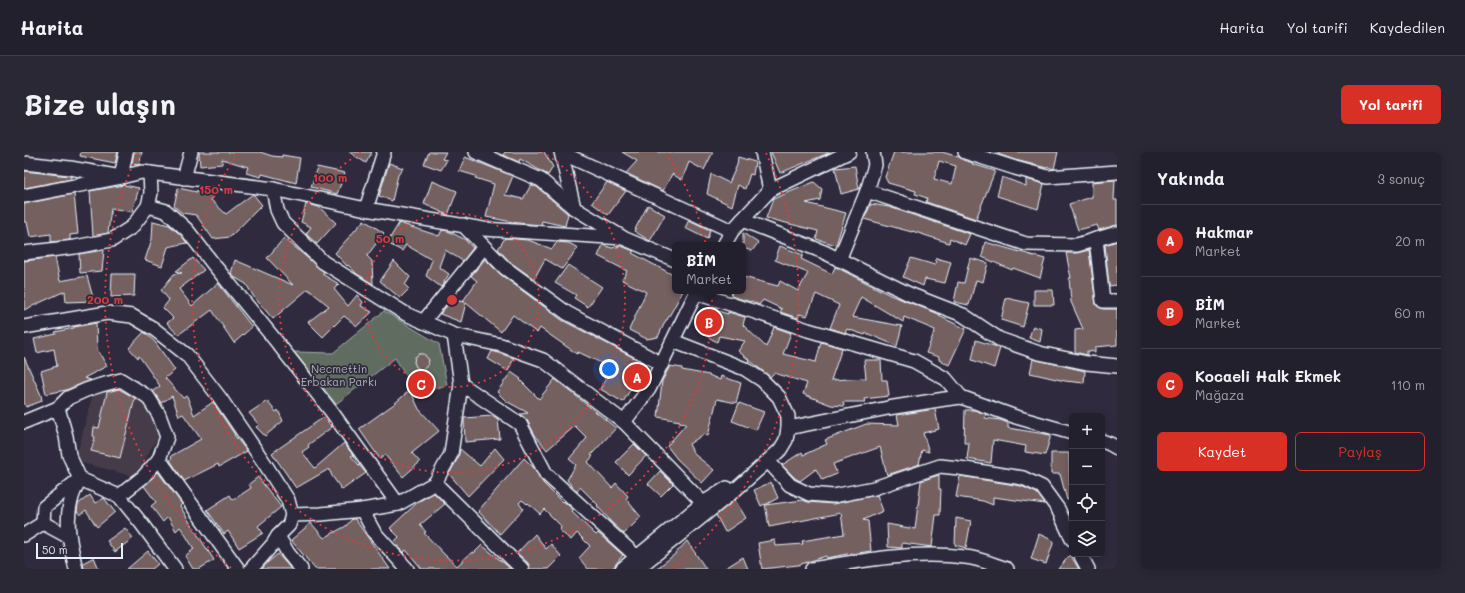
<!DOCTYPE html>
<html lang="tr">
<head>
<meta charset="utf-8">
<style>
  body { margin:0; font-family:Mali,sans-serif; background:#2b2836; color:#f1f3f6 }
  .controls { position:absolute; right:12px; bottom:12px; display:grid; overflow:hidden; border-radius:6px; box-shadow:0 2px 10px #0003 }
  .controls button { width:36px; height:36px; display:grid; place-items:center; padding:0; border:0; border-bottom:1px solid #403e4a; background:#23202e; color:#f1f3f6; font:20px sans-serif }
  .scale { position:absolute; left:12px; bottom:10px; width:87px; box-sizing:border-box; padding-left:4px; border:2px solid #e8f1f8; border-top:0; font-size:11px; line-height:14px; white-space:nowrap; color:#e8f1f8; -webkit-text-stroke:3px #2f2a3d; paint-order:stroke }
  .you { position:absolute; left:585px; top:217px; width:14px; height:14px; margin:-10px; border:3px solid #fff; border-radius:50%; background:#1a73e8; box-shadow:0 0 0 6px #1a73e833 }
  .badge { display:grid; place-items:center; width:26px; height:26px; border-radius:50%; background:#d93025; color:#fff; font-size:13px; font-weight:700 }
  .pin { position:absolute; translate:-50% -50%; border:2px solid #fff; box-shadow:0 1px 4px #0006 }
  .popup { position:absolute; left:648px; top:90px; width:74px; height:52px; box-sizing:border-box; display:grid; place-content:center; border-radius:6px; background:#23202e; filter:drop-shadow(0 1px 3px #0005); font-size:13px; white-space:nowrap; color:#a3a3aa }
  .popup b { font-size:15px; color:#f1f3f6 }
  .popup::after { content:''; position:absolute; left:50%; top:100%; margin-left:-8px; border:8px solid transparent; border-top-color:#23202e }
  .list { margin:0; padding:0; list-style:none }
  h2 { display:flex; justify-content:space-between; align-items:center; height:52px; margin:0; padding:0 16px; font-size:17px }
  h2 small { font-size:13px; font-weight:400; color:#a3a3aa }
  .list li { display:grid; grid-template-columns:26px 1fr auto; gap:12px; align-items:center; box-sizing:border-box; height:72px; padding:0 16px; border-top:1px solid #403e4a }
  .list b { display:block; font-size:15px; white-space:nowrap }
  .list p { margin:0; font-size:13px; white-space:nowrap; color:#a3a3aa }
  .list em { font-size:13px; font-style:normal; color:#a3a3aa }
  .actions { display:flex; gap:8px; padding:12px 16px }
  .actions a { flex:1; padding:9px 0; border:1px solid #d93025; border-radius:6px; text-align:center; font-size:14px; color:#d93025 }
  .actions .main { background:#d93025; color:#fff }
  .icon { flex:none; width:22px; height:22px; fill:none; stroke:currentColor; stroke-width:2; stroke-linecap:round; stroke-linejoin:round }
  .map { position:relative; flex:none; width:1093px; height:417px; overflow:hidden; border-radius:6px }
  header { display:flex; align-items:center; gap:24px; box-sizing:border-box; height:56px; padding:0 20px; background:#23202e; border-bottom:1px solid #403e4a }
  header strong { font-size:19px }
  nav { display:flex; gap:22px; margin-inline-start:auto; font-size:14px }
  .intro { display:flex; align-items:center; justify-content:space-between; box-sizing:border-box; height:96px; padding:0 24px }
  h1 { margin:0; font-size:28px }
  .button { padding:10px 18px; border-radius:6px; background:#d93025; color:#fff; font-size:14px; font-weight:700 }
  main { display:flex; gap:24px; padding:0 24px }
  aside { flex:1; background:#23202e; border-radius:6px; box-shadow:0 2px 10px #0003 }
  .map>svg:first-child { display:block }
  .built { fill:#443a48 }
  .green { fill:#606c61; stroke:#a4aeac }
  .building { fill:#756161; stroke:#e8f1f8; fill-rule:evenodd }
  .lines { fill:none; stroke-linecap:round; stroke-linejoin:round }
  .minor-casing { stroke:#e8f1f8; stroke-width:16 }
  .minor { stroke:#2f2a3d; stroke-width:13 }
  .ring { fill:none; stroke:#d83c3d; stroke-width:2; stroke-dasharray:2 4 }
  .labels { text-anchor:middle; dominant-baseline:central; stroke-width:3.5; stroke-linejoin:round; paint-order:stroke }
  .park-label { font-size:11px; fill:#abb5b4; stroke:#2f2a3d }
  .centre { fill:#d83c3d; stroke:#2f2a3d; stroke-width:2 }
  .ring-label { font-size:12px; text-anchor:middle; font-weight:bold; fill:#d83c3d; stroke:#2f2a3d; stroke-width:3.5; stroke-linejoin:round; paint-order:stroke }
</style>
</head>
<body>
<header>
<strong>Harita</strong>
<nav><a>Harita</a><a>Yol tarifi</a><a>Kaydedilen</a></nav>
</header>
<div class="intro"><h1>Bize ulaşın</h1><a class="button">Yol tarifi</a></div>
<main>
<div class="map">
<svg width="1093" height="417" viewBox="0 0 1093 417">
  <rect width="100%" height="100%" fill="#2f2a3d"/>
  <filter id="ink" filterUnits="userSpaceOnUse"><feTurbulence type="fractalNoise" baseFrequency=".025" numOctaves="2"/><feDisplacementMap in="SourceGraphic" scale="8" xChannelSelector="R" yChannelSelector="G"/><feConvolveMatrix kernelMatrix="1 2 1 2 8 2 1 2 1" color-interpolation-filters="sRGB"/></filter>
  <g filter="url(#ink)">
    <!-- built -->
    <path class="built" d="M98,233L118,244L138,278L111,325L51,309L70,238Z"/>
    <!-- green -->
    <path class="green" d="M360,159L415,192L423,233L394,242L371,206L312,252L270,200L309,201Z"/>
    <!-- building -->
    <g class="building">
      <path d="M57,0H94L91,11L56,4Z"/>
      <path d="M110,0H118L115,13L108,12Z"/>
      <path d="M175,0H236L248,4L258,5V3L276,6L272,31L238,22L237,25L222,21L224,15L198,7V12L176,14Z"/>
      <path d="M325,0H348L342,11Z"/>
      <path d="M405,0H422L418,7L423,8L417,18L400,12Z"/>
      <path d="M481,0H520L529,15L524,23L496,7L495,10L479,3Z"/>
      <path d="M598,0H689L680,18L665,10L658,28L648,22L639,39L602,21L613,9Z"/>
      <path d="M747,0H807L756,21Z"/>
      <path d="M870,0H918L935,5L939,8L949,11L948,12L971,19L952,67L902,50L903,46L891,42L892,39L864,31L861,25ZM915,9L932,14L928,32L910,27Z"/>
      <path d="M974,0H1034L1030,17L1024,15L1023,16L991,8L974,2Z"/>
      <path d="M441,5L489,24L481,43L499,47L507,33L513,35L544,62L541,74L518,69L517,73L494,71L462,65L470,32L451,26L452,24L435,19Z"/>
      <path d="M714,5L731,10L729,23L726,22L721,37L714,33L708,54L683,42L687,22L705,31L713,13Z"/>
      <path d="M365,11L379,16L374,23L368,49L355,44Z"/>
      <path d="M831,14L835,37L817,42L811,16Z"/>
      <path d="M293,15L321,21L313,42L287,35Z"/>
      <path d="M0,19L45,24H47V27L0,36Z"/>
      <path d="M978,25L1002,34V27L1020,32L1014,57L973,44Z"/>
      <path d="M1091,28L1090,48H1093V73L1075,78L1073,73L1054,78L1045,52L1068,45V30Z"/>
      <path d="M408,29L433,39L424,63L400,52Z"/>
      <path d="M583,30L602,39L584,63L568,51Z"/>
      <path d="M790,30L798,37L796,48L782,51L822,61L812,93L792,87L794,79L742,66L749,47Z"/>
      <path d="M100,33L115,36L108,60L87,56L84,81L69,84L66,39Z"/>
      <path d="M154,36L173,40V38L191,39L187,48L202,62L229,42L238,53L206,85L189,87L172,63L158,61L150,54Z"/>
      <path d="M50,42L54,82L46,83V88L27,90V82L6,85L3,70H0V52Z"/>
      <path d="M282,52L295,55L312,71L293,92L282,82L287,75L277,70Z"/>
      <path d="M847,52L865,55L946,82L941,93L926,86L925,91L888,79V80L840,67Z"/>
      <path d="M624,53L641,63L626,89L610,79Z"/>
      <path d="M340,68L360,81L343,104L348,109L349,132L333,122L324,113L323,114L311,101Z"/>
      <path d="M665,68L686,78L683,87L661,76Z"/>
      <path d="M129,69L145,73L157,83L163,91L144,95L138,114L121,108L128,87Z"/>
      <path d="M375,71L415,84L418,78L424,79L442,88V89L449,96L439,109L421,98L415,115L425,122L417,135L402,124L408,108L382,93L378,99L363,91Z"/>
      <path d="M719,81L734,91L728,99L719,96Z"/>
      <path d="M260,86L300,120L298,122L315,132L310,137L324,154L333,143L339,150L337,154L348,160L333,174L320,164L299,185L284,170L305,154L284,137L249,167L230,145L222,132L210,125L207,121L211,108L269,133L243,106Z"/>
      <path d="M481,86L504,88L528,97L533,90L545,91L554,96L538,117L521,107L510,127L486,110L474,97Z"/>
      <path d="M1093,89V133L1085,134L1081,93Z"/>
      <path d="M961,90L1021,107L1016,126L989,116L988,118L958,105Z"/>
      <path d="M579,93L588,96L597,94L610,99L608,101L651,124V139H659L643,168H642L634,185L623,187L605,178L622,140L598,128L603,119L574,104Z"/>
      <path d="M756,94L779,103L777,107L808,122L811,115L814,116L866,143L915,162V164L942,177L925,213L915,208V205L902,201L911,178L880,165L879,170L837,145L828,165L878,174L873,194L842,181L841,183L823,177L821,181L806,176L815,153L792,142L783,164L775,162L774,166L756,160L758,157L739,148L735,153L727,149V150L707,144L708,139H719V125L754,134L756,129L774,139L784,121L751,108Z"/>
      <path d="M80,98L78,119L56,121L55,102Z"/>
      <path d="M1065,98L1072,153L1079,157H1093V193L1071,195V200L1063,199V203L1051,200V178L1059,177L1047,150L1045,126H1047L1042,101H1053Z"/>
      <path d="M31,105L36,129L63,124L70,149L42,150L41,139L0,158V109Z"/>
      <path d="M169,106L180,118L155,137L168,154L194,131L228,175L210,191L188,158L154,183L143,171L149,166L139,156L145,148L137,138L150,122L158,121L152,119Z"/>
      <path d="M887,106L911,113L912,106L927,110L921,131L901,127L899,134L879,125Z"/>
      <path d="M946,106L964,111L959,130L952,128L945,153L930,150L934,130L940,131Z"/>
      <path d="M461,107L476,122L538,168L622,212L599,250L576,237L588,216L554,200L553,202L516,176L513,181L489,163L477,180L442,151L437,170L416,162L428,148L441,150L439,149L453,129L447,124Z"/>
      <path d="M370,109L386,125L381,133L385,137L376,146L356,129Z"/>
      <path d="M544,113L578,135L564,155L550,146L552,143L531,131Z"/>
      <path d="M88,122H111L110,144L87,145Z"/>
      <path d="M1010,138H1029L1030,153H1010Z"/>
      <path d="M982,146L1005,151L999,175L977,168Z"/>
      <path d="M687,157L704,162V160L721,165L719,173L742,195L750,175L767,181L759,202L792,210L797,190L818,196L807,228L842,226L840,208H857L858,228H863L865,244L840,247L841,250H819L820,254L807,253L779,242L783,231L750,221L746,225L714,199L721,189L695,184L693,190L679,182Z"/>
      <path d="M72,171L73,197L83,214L60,226L67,228L42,238L22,242L17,219L33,214L30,197L13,201L10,187L32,182L31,180L50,176V175Z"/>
      <path d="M1009,174L1018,177L1016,190L1005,186Z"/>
      <path d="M120,180L131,190L151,218L141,226L159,246L163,244L170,263L189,250L211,283H210L223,299L195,315L194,312L160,329L146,308L148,306L147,304L177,287L159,262L155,264L148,244L137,251L129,239L136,234L115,204L114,206L105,196Z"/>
      <path d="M952,188L976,196L970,216L948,208Z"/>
      <path d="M468,199L490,206L484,219L464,207Z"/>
      <path d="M395,202H400L405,208L403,214L398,218L392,215L390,210L391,205Z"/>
      <path d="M0,205L17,243L18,249L2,255L0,250Z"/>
      <path d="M1009,207L1061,219L1060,231L1041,229L1006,221Z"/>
      <path d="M646,214L658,216V218L685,223L696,228L697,224L717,231L712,251L693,247L684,284L680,282L665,292L670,302L690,318L678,331L653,307L643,294L662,272L656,271V269L634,265L638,229Z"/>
      <path d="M487,220L497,227L496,228L515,247L531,227L592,276L567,303L569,304L564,310L588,336L592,331L604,344L602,347L617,365L600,382L585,368V367L573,354L574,353L556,335L553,340L543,328L552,313L545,307L563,286L551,274L523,298L511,283L503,268L496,262L504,261L482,249L473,240Z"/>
      <path d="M95,237L111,246L96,306L67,299L71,285L69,284L70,275L75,276L83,240Z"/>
      <path d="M386,238L395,257L415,279L388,301L396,310L379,325L361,303L356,307L335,277L370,252Z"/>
      <path d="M243,249L252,260L254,258L259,269L241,284L232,275L235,273L225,261Z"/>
      <path d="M715,251L740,260L732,278L708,269Z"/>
      <path d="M911,257L915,277L899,281L905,300L898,298L895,312H896L863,323L856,295L809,312L813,322L798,328L792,317L776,329L771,326L758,313L778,300L779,303L803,292L801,288L842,272L875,273L873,263Z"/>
      <path d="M941,258H950L962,262L961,266L976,268L984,271V276L1027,283L1021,303L1001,300L1002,294L969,288L967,311L943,307L945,291H940Z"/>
      <path d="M469,264L474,267L476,287L441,290L440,266Z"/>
      <path d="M300,265L308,275L284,293L285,295L278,300L291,316L320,291L329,303L327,304L342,321L318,338L308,324L305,317L272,336L248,301Z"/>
      <path d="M610,292L622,304L604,323L592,310Z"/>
      <path d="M471,296L480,307L444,344L425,322L434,306L436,297L456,314Z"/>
      <path d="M1027,301H1045L1046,347L1043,348L1036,322H1027Z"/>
      <path d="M500,306L510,316L519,331L538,350L539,349L550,358L548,360L572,383L574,381L599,403L588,417H564L555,406L566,394L553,381L547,388L536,379L537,374L520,357L516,362L504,351L503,352L498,348L495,351L499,357L476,382L454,359Z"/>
      <path d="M636,319L649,332L637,344L624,332Z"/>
      <path d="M134,320L158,352L156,354L168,374L190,408L175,417H169L161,404L170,397L159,379L156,375L152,379L144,365L139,370L127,354L132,350L120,334Z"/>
      <path d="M915,323V337H917L916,363H912L908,395L878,391V396L864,395L863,372L891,377L897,329Z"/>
      <path d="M936,324L997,334L1013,341L1021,352L969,345V353L959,349L932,345Z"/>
      <path d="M234,325L257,355L234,374L239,381L215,396L204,379L200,382L183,358L206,343L209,348L227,336L225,332Z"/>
      <path d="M747,330L754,346L741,353L779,348L784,350L809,352L853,343L859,359L839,368L844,369L847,399L828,402V401L803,406L802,404L774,413L738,417L734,391L751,388L752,394L779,392L778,389L820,382L817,361L745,375L741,352L737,354L730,338Z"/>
      <path d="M410,341L421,352L396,373L402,380L400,381L421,403L433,414L448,400L450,401L458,393L487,417H398L382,398L379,401L371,389L375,385L366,376L395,349Z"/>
      <path d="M66,343L71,351L80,346L91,360L73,375L62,358L56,363L53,359L54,352Z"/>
      <path d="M711,348L722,366L701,380L692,363Z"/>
      <path d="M932,366L947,369L942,396L931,393Z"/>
      <path d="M328,367H331L366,417H291L267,388L287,371L300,386L322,374Z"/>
      <path d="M101,376L109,386L91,400L83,389Z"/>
      <path d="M511,382L522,397L527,392L537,404L524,417H506L504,411L493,401Z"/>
      <path d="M1015,382L1030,389L1022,412L1007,407Z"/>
      <path d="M663,389L682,417H632L650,403Z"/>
      <path d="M124,399L134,412L128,417H103Z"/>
      <path d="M254,402L267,417H238L243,411Z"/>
      <path d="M1046,403L1055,417H1034Z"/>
      <path d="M70,405L75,417H60L59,411Z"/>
      <path d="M719,405L724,417H700Z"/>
    </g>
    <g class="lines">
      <!-- minor casing -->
      <g class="minor-casing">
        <g id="minor">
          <path d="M452,0L517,28L550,56L598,85"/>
          <path d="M537,0L550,56"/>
          <path d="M738,0L746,38"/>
          <path d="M941,0L991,16L1024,25L1093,20"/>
          <path d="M538,1L708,79"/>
          <path d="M0,11L46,16L97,25L118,20L126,21L249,37L253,58L259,71L299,110L382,162L430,183L477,193L519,208L600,270L679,351"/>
          <path d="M160,26L167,0"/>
          <path d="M249,37L342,57L459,77L599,86L651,108"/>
          <path d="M843,39L1002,92L1053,93L1093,81"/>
          <path d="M0,44L97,25L102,0"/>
          <path d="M124,54L142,59L163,78L190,113L252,189L307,259L374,352"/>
          <path d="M342,57L360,0"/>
          <path d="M718,68L800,100L885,142L939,163L975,187L1015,201L1063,211L1093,214"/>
          <path d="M439,73L481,116L543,161L638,212"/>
          <path d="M1072,87L1079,149H1093"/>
          <path d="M700,93L708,79L746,38L825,0"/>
          <path d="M0,101L51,95L88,88L108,75L124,54L127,41L126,21"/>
          <path d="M815,108L843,39L851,13L849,0"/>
          <path d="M672,141L731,160L784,178L890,209L922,227L937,245"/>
          <path d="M399,170L460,95"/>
          <path d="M0,175L83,161L108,164L130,177L163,203L196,246L241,312L264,348L268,363L265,373L254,384L249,392L227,417"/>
          <path d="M430,183L437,232L496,272L522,322L613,405"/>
          <path d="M0,270L34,256L44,246L62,238L77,233L97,228L124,245L135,263L143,285L135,307L119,325L95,344L56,327L45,303L42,284L34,256"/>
          <path d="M600,270L625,237L673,139"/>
          <path d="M764,276L864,256L921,247L937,245L992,265L1048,281"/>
          <path d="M1078,289L1086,292L1093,296"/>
          <path d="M135,307L214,417"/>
          <path d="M744,309L766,333L785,342L809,344L850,336L916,314L935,316L999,326L1018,335L1034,357L1048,387"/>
          <path d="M411,331L498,417"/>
          <path d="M95,344L117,371L151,417"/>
          <path d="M338,358L350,380L383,417"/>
          <path d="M268,363L297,362L338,358L374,352L411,331L427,302L437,232"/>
          <path d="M19,371L20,355L53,329"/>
          <path d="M0,383L19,371L45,385"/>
          <path d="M254,384L264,401L277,417"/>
          <path d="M1056,402L1064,417"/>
          <path d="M52,417C44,384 38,358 56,327"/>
          <path d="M598,417L679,351L703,336"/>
          <path d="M613,417L710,339L756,298L762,288L764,276V264L755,245L738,228L721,217L649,189"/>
          <path d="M788,417C839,408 890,399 941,405C955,406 970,413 983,417"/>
        </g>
      </g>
      <!-- minor -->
      <use href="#minor" class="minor"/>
    </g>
  </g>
  <!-- distance rings -->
  <g class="ring">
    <circle cx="428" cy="148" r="87"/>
    <path d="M518 0A173 173 0 1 1 338 0"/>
    <path d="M642 1A260 260 0 1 1 214 1"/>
    <path d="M207 416A347 347 0 0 1 114 1M742 1A347 347 0 0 1 649 416"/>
  </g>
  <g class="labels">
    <!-- park labels -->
    <g class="park-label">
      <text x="315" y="216">Necmettin<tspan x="315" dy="13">Erbakan Parkı</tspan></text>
    </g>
  </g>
  <circle cx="428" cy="148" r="6" class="centre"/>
  <g class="ring-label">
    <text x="306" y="30">100 m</text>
    <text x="192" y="42">150 m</text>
    <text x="366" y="91">50 m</text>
    <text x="81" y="152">200 m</text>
  </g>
</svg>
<div class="controls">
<button>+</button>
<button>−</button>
<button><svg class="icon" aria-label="locate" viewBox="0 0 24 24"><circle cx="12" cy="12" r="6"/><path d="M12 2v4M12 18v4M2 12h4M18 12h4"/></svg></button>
<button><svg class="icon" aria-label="layers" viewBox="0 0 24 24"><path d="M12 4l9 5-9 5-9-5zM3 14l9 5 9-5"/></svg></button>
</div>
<div class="scale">50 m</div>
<div class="you"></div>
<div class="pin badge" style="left:613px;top:225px">A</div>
<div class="pin badge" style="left:685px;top:170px">B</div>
<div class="popup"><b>BİM</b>Market</div>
<div class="pin badge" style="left:397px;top:232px">C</div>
</div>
<aside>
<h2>Yakında<small>3 sonuç</small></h2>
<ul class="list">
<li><span class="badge">A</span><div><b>Hakmar</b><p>Market</p></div><em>20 m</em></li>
<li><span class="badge">B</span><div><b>BİM</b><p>Market</p></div><em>60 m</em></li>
<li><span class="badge">C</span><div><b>Kocaeli Halk Ekmek</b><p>Mağaza</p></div><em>110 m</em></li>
</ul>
<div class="actions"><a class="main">Kaydet</a><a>Paylaş</a></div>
</aside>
</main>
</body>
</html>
